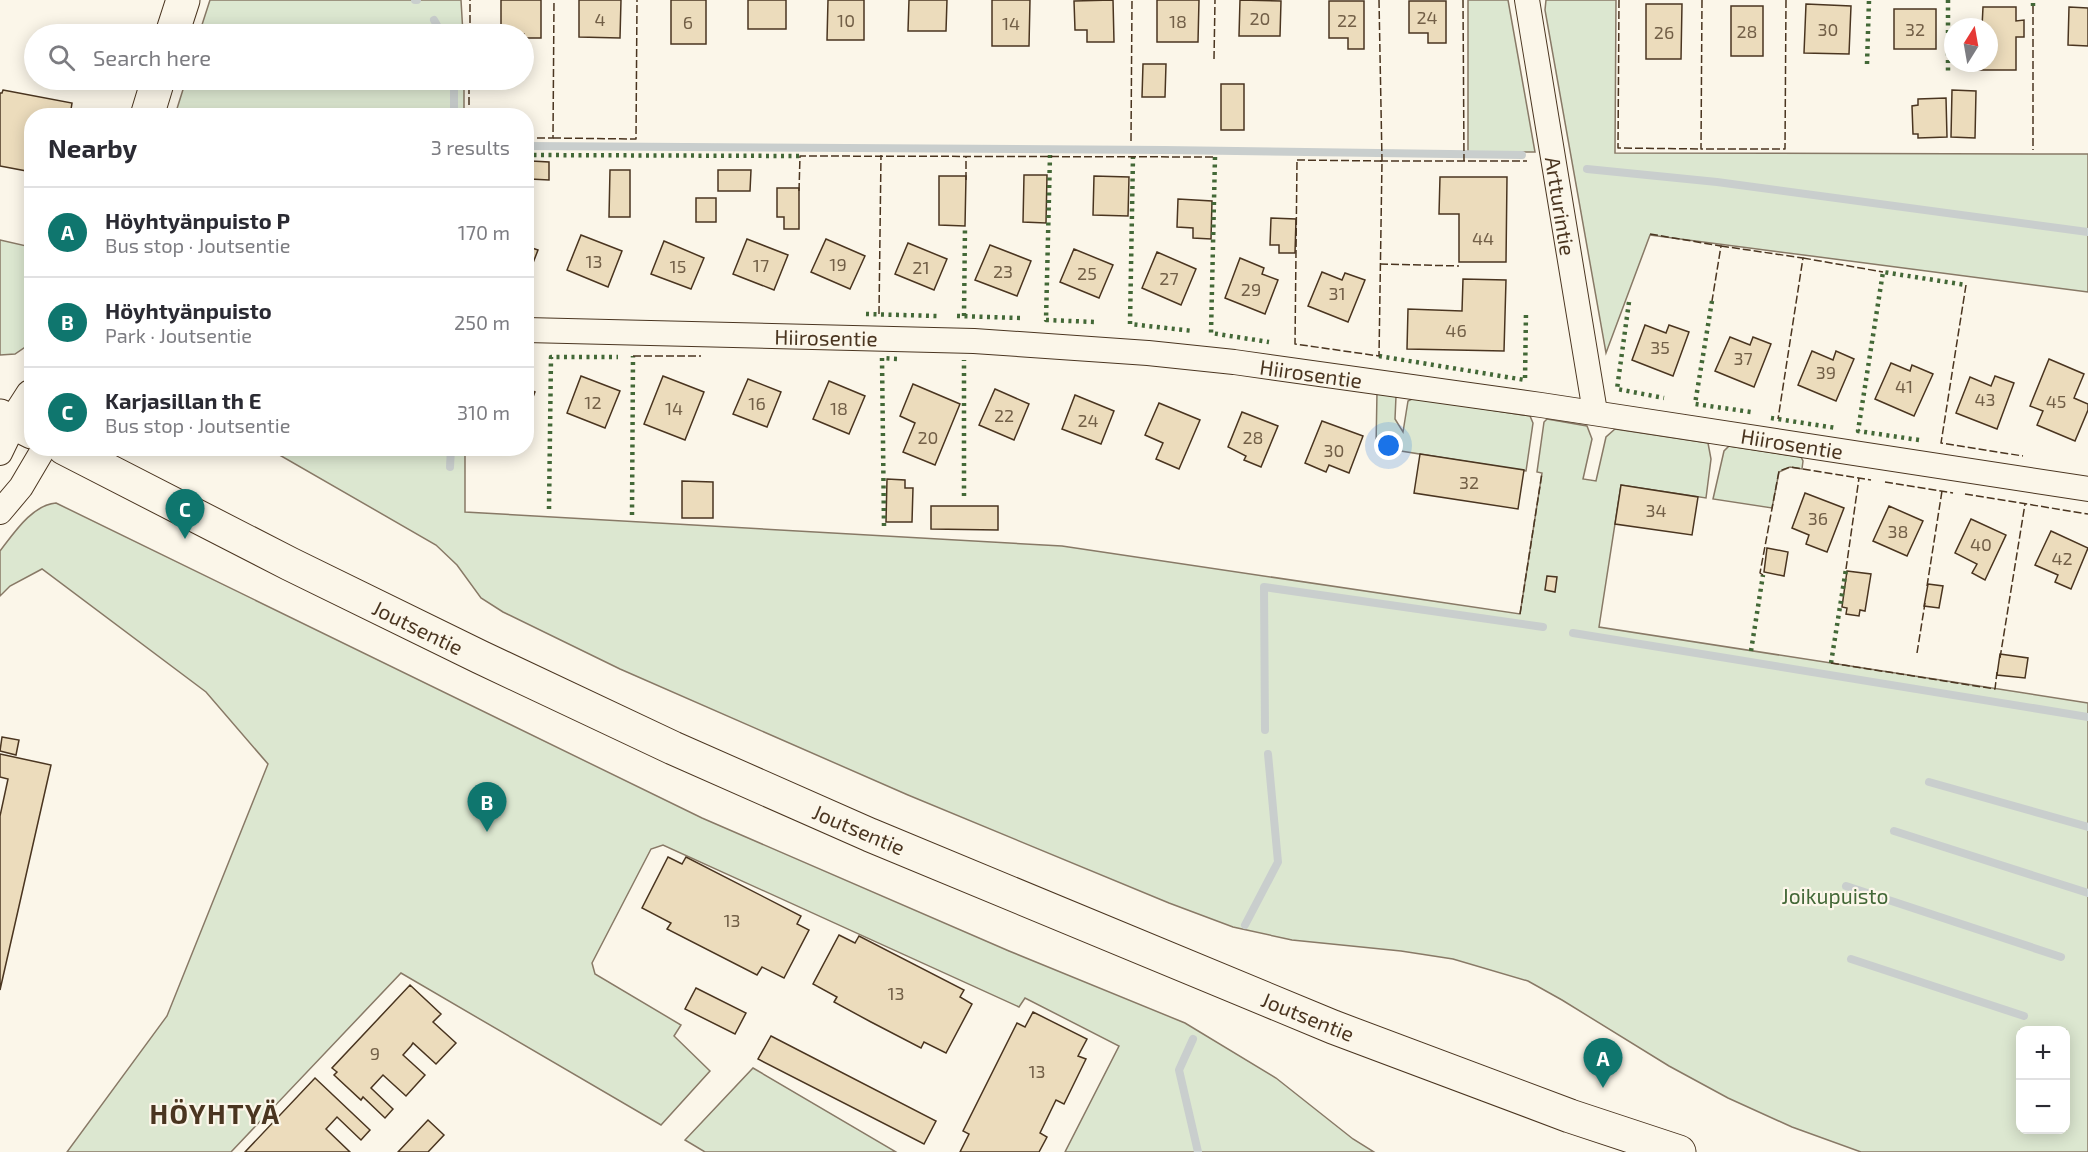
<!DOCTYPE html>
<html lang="en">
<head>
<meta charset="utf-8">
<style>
  body { margin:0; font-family:"Exo 2",sans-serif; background:#f2f2f3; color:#2b2b33 }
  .controls { position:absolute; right:18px; bottom:18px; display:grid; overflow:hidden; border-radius:12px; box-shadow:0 3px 15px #0003 }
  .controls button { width:54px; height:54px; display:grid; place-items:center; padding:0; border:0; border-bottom:2px solid #e1e1e2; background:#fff; color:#2b2b33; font:30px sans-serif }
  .compass { position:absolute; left:1944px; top:18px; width:54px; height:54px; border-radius:50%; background:#fff; box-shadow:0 3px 15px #0003; rotate:11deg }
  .you { position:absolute; left:1389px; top:446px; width:21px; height:21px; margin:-15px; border:4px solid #fff; border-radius:50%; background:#1a73e8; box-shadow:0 0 0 9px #1a73e833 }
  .badge { display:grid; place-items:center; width:39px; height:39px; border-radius:50%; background:#0f766e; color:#fff; font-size:20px; font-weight:700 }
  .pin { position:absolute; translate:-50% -50px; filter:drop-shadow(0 2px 3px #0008) }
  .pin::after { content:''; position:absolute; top:32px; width:21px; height:18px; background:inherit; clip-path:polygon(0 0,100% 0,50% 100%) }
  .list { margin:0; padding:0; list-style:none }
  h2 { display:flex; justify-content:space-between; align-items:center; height:78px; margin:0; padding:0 24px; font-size:26px }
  h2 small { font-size:20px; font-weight:400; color:#7c7c81 }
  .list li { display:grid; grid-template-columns:39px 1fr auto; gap:18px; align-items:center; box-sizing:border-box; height:90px; padding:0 24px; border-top:2px solid #e1e1e2 }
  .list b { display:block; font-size:22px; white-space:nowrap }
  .list p { margin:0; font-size:20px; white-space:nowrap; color:#7c7c81 }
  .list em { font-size:20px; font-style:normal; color:#7c7c81 }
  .icon { flex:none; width:33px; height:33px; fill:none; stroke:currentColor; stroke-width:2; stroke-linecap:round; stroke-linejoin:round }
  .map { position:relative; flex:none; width:2088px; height:1152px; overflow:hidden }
  .search { position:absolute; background:#fff; box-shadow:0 3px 15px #0003; left:24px; top:24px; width:510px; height:66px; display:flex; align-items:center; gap:15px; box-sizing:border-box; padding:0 21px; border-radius:33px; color:#7c7c81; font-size:22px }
  .panel { position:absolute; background:#fff; box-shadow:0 3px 15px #0003; left:24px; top:108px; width:510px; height:348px; border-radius:24px }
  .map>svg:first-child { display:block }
  .green { fill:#dce7d0; stroke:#887966; stroke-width:1.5; fill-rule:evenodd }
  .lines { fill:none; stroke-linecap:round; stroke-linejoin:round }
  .stream { stroke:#c9cecd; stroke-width:8 }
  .building { fill:#ecdcbc; stroke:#4a3520; stroke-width:1.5 }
  .street-casing { stroke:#4a3520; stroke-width:26 }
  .secondary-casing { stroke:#4a3520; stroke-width:35 }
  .street { stroke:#fbf6e9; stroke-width:24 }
  .secondary { stroke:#fbf6e9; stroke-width:33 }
  .hedge { stroke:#436837; stroke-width:4.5; stroke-dasharray:3 4.5; stroke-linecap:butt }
  .fence { stroke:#4a3520; stroke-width:1.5; stroke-dasharray:8 3; stroke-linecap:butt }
  .labels { text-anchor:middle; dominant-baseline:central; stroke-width:4.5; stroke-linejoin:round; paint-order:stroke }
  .number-label { font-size:18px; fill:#725f47 }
  .street-label { font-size:21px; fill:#4a3520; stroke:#fbf6e9 }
  .park-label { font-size:21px; fill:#436837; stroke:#fbf6e9 }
  .district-label { font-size:27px; font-weight:bold; letter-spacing:1.5px; fill:#4a3520; stroke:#fbf6e9 }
</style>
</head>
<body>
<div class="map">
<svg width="2088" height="1152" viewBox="0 0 2088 1152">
  <rect width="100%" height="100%" fill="#fbf6e9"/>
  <!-- green -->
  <g class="green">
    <path d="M210,0H461L463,34H199Z"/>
    <path d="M1468,0H1508L1535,152H1468Z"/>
    <path d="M1546,0H1616L1615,153L2088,154V292L1650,235L1606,353L1545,10Z"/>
    <path d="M186,80H464V115H175Z"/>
    <path d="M0,240L31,247V343L15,354L0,355Z"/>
    <path d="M1377,392L1396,396L1395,419L1403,432L1408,401L1414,398L1530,416L1533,423L1526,471L1376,447Z"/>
    <path d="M1547,419L1587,426L1592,439L1583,479L1596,481L1606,437L1615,429L1708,443L1711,459L1706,498L1621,485L1599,627L2088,703V1152H1861L1792,1127L1728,1098L1669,1066L1562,1000L1528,981L1453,959L1401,951L1292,940L1233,927L1169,903L908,795L620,669L503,612L481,598L457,565L436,545L269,449H465V512L1062,546L1520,614L1542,473L1537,472L1544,422ZM2020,1030H2066V1130H2020Z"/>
    <path d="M1729,446L1801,457L1803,461L1802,469L1790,467L1779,472L1772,508L1713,499L1724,451Z"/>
    <path d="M56,503L702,818L1009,951L1185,1023L1276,1078L1353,1139L1374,1152H1065L1119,1046L1025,998L1019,1007L663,845L651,849L592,963L595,974L681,1025L674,1036L710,1071L661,1125L401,973L231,1152H67L167,1016L268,764L206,692L42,569L10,586L0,596V551C14,533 32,505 56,503Z"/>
    <path d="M753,1068L896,1152H705L685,1140Z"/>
  </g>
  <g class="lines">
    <!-- stream -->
    <g class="stream">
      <path d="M415,0H417"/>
      <path d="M434,20L442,34"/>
      <path d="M454,116V80"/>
      <path d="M526,146L1164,150L1522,155"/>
      <path d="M1587,169L1717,182L2088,232"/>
      <path d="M450,467L451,448"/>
      <path d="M1573,633L2088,717"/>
      <path d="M1265,730L1264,587L1543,627"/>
      <path d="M1929,782L2088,827"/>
      <path d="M1894,831L2088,893"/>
      <path d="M1846,886L2061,957"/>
      <path d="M1245,925L1278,862L1268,754"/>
      <path d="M1851,959L2024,1016"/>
      <path d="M1193,1039L1179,1070L1198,1152"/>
    </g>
  </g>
  <!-- building -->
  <g class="building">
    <path d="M501,0H541V38H524V34H501Z"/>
    <path d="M579,0H621L620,38L579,37Z"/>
    <rect x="671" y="0" width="35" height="44"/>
    <rect x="748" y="0" width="38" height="29"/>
    <path d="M828,0H864V40H827Z"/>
    <path d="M909,0H947L946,31H908Z"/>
    <path d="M992,0H1030L1029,46H992Z"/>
    <path d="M1113,0L1114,42H1087V30H1075L1074,1Z"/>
    <path d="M1157,0H1199L1198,42H1157Z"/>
    <path d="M1240,0L1281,1L1280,36H1239Z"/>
    <path d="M1329,1H1364V49H1348V38H1329Z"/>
    <path d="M1409,1H1446V43H1428V33H1409Z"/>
    <path d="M1646,4H1682L1681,59H1646Z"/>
    <path d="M1806,4L1851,6L1849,54L1804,53Z"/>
    <rect x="1731" y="6" width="32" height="50"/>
    <path d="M1983,7H2016V21L2024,20V37H2016V70H1978V63H1989V27H1982Z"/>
    <path d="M2069,7L2088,8V46L2068,45Z"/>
    <rect x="1894" y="9" width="42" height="40"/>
    <path d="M1143,64H1166L1165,97H1142Z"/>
    <rect x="1221" y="84" width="23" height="46"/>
    <path d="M3,90L72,103L70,116H32V172L0,166V93H2Z"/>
    <path d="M1952,90L1976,91L1975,138L1951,137Z"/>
    <path d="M1946,98L1947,137L1918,138V134H1913L1912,106L1918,105V99Z"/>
    <path d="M531,161L549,162V180L530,179Z"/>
    <path d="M610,170H630V217H609Z"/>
    <path d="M718,170H751L750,191H718Z"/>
    <path d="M1024,175H1047L1046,223L1023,222Z"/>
    <path d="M939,176H966L965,226L939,225Z"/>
    <path d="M1094,176L1129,177L1128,216L1093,215Z"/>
    <path d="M1440,177H1507L1506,262H1459V214H1439Z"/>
    <path d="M777,188H799V229H784V217H777Z"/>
    <rect x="696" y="198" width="20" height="24"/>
    <path d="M1178,199L1212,201L1211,239L1193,238V228L1177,227Z"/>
    <path d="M1271,218L1296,219L1295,253H1279V245H1270Z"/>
    <path d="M581,235L622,251L608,287L567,270Z"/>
    <path d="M747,239L788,255L774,290L733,274Z"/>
    <path d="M826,239L865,256L850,289L811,272Z"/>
    <path d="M664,241L704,258L691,289L651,274Z"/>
    <path d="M908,243L947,259L934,290L895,274Z"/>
    <path d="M990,245L1031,261L1017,296L975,280Z"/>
    <path d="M526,246L538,250L526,281Z"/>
    <path d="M1074,249L1113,265L1099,298L1060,282Z"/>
    <path d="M1157,252L1196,269L1181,305L1142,288Z"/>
    <path d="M1240,258L1264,268L1262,274L1278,280L1265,314L1225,298Z"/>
    <path d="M1322,272L1342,280L1345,273L1365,280L1348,322L1308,306Z"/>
    <path d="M1463,279L1506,280L1504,351L1407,349L1408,309L1462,311Z"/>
    <path d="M1645,325L1666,333L1669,325L1689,332L1673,376L1632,360Z"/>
    <path d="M1730,337L1750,345L1753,337L1771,344L1754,387L1715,371Z"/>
    <path d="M1812,351L1833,360L1836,351L1854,359L1836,401L1798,385Z"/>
    <path d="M2049,359L2084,374L2074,398L2088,404V410L2075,441L2037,425L2043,411L2030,406Z"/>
    <path d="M1891,363L1910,371L1912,365L1933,374L1914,416L1875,399Z"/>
    <path d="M581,376L620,391L605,428L567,413Z"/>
    <path d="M663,376L704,392L685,440L644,424Z"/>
    <path d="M1995,376L2014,383L1997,429L1956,413L1970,377L1991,386Z"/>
    <path d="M748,379L781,392L767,427L733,414Z"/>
    <path d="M829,381L865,396L849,434L813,419Z"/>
    <path d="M913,384L960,404L935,465L903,452L915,423L900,416Z"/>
    <path d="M526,388L535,392L526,415Z"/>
    <path d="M995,389L1029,404L1014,440L979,425Z"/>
    <path d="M1075,395L1114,411L1101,444L1062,429Z"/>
    <path d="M1159,403L1200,420L1179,469L1156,459L1163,443L1145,435Z"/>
    <path d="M1242,412L1278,426L1261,467L1244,460L1246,456L1228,447Z"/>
    <path d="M1322,421L1363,436L1349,473L1329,465L1326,472L1305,463Z"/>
    <path d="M1420,454L1524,470L1518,509L1414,493Z"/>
    <path d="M887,479L905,480V488H913L912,522H886Z"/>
    <path d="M682,481L713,482V518H682Z"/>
    <path d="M1621,485L1698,497L1692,535L1615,524Z"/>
    <path d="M1805,493L1844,508L1827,552L1806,544L1809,535L1792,528Z"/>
    <path d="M931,506H998V530L931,529Z"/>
    <path d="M1889,506L1923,521L1907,556L1873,541Z"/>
    <path d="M1971,519L2006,535L1985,580L1972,573L1977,564L1955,553Z"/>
    <path d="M2051,531L2088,548L2071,589L2055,582L2058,575L2035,565Z"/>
    <path d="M1767,548L1788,552L1784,576L1764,572Z"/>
    <path d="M1847,571L1871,574L1865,611L1860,610L1859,616L1846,614L1847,608L1842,607Z"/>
    <path d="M1547,576L1557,577L1555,592L1545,590Z"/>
    <path d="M1928,584L1943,586L1939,608L1924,606Z"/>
    <path d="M2000,654L2028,658L2025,678L1997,675Z"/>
    <path d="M2,737L19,740L16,755L0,751Z"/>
    <path d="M0,754L51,765L0,990V816L8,779L0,777Z"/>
    <path d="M668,857L682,864L686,857L801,916L797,924L809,930L784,978L762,967L757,975L667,929L671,923L642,908Z"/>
    <path d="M839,935L855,943L859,936L964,990L960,997L972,1004L946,1053L924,1042L921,1048L871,1022L834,1002L837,997L813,984Z"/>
    <path d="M410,985L441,1014L433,1022L456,1043L436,1064L413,1043L411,1046L403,1055L425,1075L406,1096L383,1075L371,1088L393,1109L385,1118L363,1097L361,1100L334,1075L337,1072L332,1068Z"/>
    <path d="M696,988L746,1013L735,1034L685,1009Z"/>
    <path d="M1033,1012L1087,1039L1078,1056L1086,1059L1064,1104L1056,1100L1040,1133L1047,1137L1039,1152H960L969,1134L963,1131L1017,1023L1025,1027Z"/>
    <path d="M771,1036L936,1121L924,1144L758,1059Z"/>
    <path d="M315,1078L370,1130L361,1140L337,1117L326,1129L350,1152H245Z"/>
    <path d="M428,1120L444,1135L428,1152H398Z"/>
  </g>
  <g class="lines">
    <!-- street casing -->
    <g class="street-casing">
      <g id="street">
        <path d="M1527,0L1595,412"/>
        <path d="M526,330L974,341L1148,353L1234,362L1541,405L2088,489"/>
        <path d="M0,453L14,424"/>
        <path d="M0,512L21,487L44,448"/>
      </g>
    </g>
    <!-- secondary casing -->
    <g class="secondary-casing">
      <g id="secondary">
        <path d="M172,34L183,0"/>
        <path d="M147,116L158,80"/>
        <path d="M0,416L32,432"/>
        <path d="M14,424L32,396"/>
        <path d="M64,448L290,564L480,657L673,748L870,835L1333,1027L1570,1116L1679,1152"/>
      </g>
    </g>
    <!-- street -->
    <use href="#street" class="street"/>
    <!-- secondary -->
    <use href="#secondary" class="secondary"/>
    <!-- hedge -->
    <g class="hedge">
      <path d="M1948,0V74"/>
      <path d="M2033,6V0"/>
      <path d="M1867,64L1869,0"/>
      <path d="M526,155L800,156"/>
      <path d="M1050,155L1046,320L1095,322"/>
      <path d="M1133,156L1130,324L1193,331"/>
      <path d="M1215,157L1211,333L1269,342"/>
      <path d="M1712,301L1695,404L1751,412"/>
      <path d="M1629,302L1617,389L1664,398"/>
      <path d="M866,314L937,316"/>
      <path d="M957,316L1021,318"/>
      <path d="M964,316L965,226"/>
      <path d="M1379,356L1525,380L1526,311"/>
      <path d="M1771,418L1836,428"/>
      <path d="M1919,440L1858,431L1883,272L1966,285"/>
      <path d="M964,496V360"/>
      <path d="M549,509L551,357H618"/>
      <path d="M632,515L633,356"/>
      <path d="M884,526L882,358L899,359"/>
      <path d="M1751,651L1763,575"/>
      <path d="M1831,663L1846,569"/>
    </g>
    <!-- fence -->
    <g class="fence">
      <path d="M1379,0L1382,161"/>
      <path d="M1463,0L1464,161"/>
      <path d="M1619,0L1618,148L1701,149"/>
      <path d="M1702,0L1701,149H1785L1786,0"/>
      <path d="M2033,6V150"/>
      <path d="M470,34V0"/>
      <path d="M1214,59L1215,0"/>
      <path d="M469,116V80"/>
      <path d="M526,138H553L554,0"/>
      <path d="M553,138L636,139L637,0"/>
      <path d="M1131,141L1132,0"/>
      <path d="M1297,160L1382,161L1379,356L1295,344Z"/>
      <path d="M1380,161H1527"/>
      <path d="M966,180V156"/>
      <path d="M799,191L800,156L1215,157"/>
      <path d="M1650,234L1721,246L1712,301"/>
      <path d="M1721,246L1803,258L1778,419"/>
      <path d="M1803,258L1883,272"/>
      <path d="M1380,264L1459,266"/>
      <path d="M1966,285L1941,443L2023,456"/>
      <path d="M879,314L881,155"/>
      <path d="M633,356H701"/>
      <path d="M1885,482L1953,493"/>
      <path d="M1965,494L2088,514"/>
      <path d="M1846,569L1859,478"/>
      <path d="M1763,575L1760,573L1779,471L1790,467L1871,480"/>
      <path d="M1927,586L1942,491"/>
      <path d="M1520,614L1542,473"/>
      <path d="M1917,653L1925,603"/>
      <path d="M2000,658L2025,504"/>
      <path d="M1831,663L1995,689L1997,672"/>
    </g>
  </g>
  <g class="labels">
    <!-- number labels -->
    <g class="number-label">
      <text x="1427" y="17">24</text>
      <text x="1260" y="18">20</text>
      <text x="600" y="19">4</text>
      <text x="846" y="20">10</text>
      <text x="1347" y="20">22</text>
      <text x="1178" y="21">18</text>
      <text x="688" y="22">6</text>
      <text x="1011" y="23">14</text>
      <text x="1828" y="29">30</text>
      <text x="1915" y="29">32</text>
      <text x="1747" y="31">28</text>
      <text x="1664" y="32">26</text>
      <text x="1483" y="238">44</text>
      <text x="594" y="261">13</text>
      <text x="838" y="264">19</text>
      <text x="761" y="265">17</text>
      <text x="678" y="266">15</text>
      <text x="921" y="267">21</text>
      <text x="1003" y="271">23</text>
      <text x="1087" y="273">25</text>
      <text x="1169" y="278">27</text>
      <text x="1251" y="289">29</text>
      <text x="1337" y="293">31</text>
      <text x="1456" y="330">46</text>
      <text x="1660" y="347">35</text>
      <text x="1743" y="358">37</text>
      <text x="1826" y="372">39</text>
      <text x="1904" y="386">41</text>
      <text x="1985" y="399">43</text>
      <text x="2056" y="401">45</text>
      <text x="593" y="402">12</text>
      <text x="757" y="403">16</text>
      <text x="674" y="408">14</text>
      <text x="839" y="408">18</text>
      <text x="1004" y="415">22</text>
      <text x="1088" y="420">24</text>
      <text x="928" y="437">20</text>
      <text x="1253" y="437">28</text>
      <text x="1334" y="450">30</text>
      <text x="1469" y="482">32</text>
      <text x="1656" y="510">34</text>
      <text x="1818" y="518">36</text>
      <text x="1898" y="531">38</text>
      <text x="1981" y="544">40</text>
      <text x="2062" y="558">42</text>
      <text x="732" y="920">13</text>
      <text x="896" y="993">13</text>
      <text x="375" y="1053">9</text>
      <text x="1037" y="1071">13</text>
    </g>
    <!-- street labels -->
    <g class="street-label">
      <text transform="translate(1561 206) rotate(81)">Artturintie</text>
      <text transform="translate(826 337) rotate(1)">Hiirosentie</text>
      <text transform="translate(1311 373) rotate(8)">Hiirosentie</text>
      <text transform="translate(1792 443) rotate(9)">Hiirosentie</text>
      <text transform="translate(418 627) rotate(26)">Joutsentie</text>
      <text transform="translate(859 829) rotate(23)">Joutsentie</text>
      <text transform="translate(1308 1016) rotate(22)">Joutsentie</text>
    </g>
    <!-- park labels -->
    <g class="park-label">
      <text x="1835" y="895">Joikupuisto</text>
    </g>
    <!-- district labels -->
    <g class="district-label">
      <text x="215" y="1113">HÖYHTYÄ</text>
    </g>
  </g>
</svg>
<div class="controls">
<button>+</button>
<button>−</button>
</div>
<svg class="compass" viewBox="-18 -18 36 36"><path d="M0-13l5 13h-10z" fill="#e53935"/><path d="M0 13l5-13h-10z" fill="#7c7c81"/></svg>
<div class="you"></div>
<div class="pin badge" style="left:1603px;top:1088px">A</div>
<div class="pin badge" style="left:487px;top:832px">B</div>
<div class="pin badge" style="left:185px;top:539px">C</div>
<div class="search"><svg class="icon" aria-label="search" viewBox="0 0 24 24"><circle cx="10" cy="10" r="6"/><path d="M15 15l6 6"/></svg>Search here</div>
<section class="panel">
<h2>Nearby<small>3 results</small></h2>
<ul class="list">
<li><span class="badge">A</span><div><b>Höyhtyänpuisto P</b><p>Bus stop · Joutsentie</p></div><em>170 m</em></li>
<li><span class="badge">B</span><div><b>Höyhtyänpuisto</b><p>Park · Joutsentie</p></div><em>250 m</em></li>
<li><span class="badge">C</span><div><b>Karjasillan th E</b><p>Bus stop · Joutsentie</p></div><em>310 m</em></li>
</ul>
</section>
</div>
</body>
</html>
